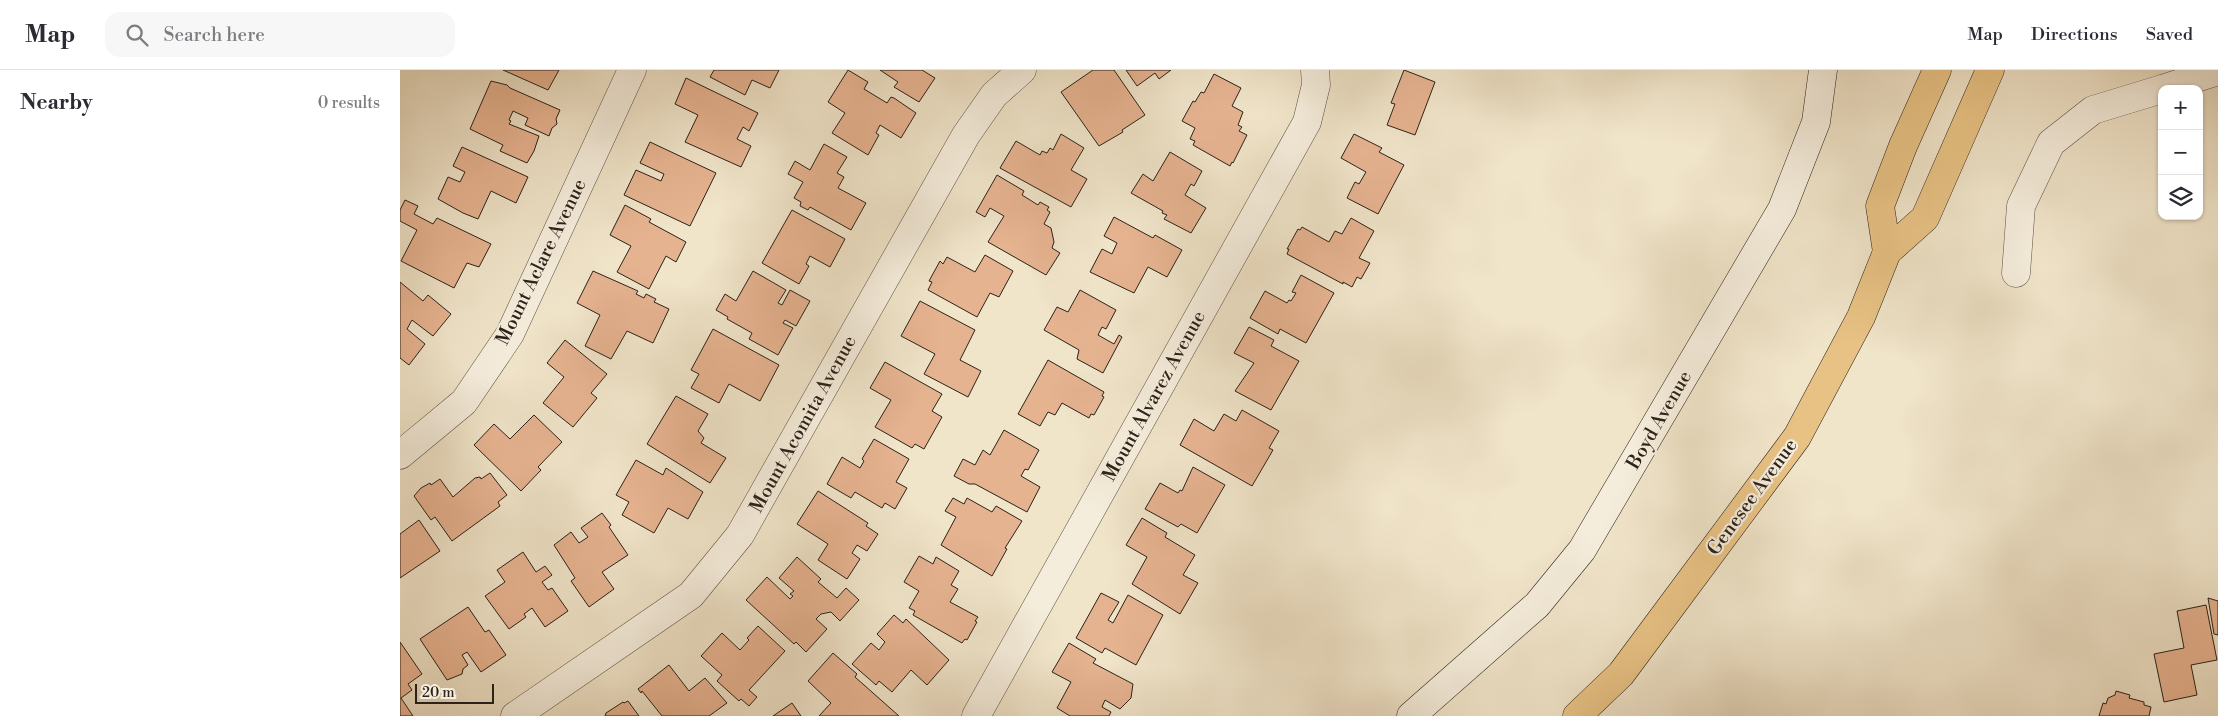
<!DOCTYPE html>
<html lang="en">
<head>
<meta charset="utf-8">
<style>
  body { margin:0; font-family:"Libre Bodoni",serif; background:#f7f7f7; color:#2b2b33 }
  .controls { position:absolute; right:15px; top:15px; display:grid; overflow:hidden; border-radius:10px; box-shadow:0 1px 4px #0004 }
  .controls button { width:45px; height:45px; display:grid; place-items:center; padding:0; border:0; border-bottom:1px solid #e1e1e2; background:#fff; color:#2b2b33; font:25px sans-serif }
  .scale { position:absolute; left:15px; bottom:12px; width:79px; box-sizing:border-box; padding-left:5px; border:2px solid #2b2219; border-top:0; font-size:14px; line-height:18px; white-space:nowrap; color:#2b2219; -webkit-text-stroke:4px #f5eddc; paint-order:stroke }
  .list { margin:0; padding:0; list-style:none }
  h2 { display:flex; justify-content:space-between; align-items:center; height:65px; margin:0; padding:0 20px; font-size:21px }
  h2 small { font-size:16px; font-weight:400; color:#7c7c81 }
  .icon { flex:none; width:28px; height:28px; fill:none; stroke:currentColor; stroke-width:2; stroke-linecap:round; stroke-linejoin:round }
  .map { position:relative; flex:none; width:1818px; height:646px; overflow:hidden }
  header { display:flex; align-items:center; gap:30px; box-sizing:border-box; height:70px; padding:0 25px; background:#fff; border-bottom:1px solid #e1e1e2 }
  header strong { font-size:24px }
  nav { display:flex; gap:28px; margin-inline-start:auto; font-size:18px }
  .search { width:350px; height:45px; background:#f7f7f7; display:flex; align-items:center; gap:12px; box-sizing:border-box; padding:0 18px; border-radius:15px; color:#7c7c81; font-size:19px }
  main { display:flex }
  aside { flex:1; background:#fff }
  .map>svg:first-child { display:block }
  .building { fill:#e6b390; stroke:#2b2219 }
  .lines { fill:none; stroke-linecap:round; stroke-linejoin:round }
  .street-casing { stroke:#5c5245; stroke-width:29 }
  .secondary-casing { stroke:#2b2219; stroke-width:29 }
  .primary-casing { stroke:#2b2219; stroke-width:29 }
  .street { stroke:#f5eddc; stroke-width:28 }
  .secondary { stroke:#f5eddc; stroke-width:28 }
  .primary { stroke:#e8c284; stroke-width:28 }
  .labels { text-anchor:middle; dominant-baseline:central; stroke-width:4.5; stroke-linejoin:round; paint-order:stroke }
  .street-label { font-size:19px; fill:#2b2219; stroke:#f5eddc }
</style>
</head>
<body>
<header>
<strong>Map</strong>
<div class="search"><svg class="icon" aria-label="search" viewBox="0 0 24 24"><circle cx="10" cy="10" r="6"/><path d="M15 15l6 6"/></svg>Search here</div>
<nav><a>Map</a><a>Directions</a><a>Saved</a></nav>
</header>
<main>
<aside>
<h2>Nearby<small>0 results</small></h2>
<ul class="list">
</ul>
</aside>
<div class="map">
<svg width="1818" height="646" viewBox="0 0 1818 646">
  <rect width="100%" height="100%" fill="#f0e4c9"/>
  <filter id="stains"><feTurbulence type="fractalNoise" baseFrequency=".004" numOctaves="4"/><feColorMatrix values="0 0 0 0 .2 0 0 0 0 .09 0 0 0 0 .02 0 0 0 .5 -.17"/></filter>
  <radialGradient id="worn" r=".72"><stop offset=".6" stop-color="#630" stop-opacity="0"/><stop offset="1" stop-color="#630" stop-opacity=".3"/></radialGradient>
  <!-- building -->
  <g class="building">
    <path d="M103,0H159L148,20Z"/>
    <path d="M314,0H379L370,18L352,10L345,25L310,7Z"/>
    <path d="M448,0L468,12L464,19L487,33L491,27L494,28L516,43L501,68L480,55L476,63L479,65L468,85L432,63L445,43L428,32Z"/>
    <path d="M480,0H522L535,8L519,32L494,17L498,12Z"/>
    <path d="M693,0H714L745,45L722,60L723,62L699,76L661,22Z"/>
    <path d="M726,0H771L759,9L755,3L737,16Z"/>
    <path d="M1004,0L1035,12L1015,65L987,55L995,34L991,33Z"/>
    <path d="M814,4L841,18L832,36L843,42L838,55L842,57L839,61L847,65L833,93L832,92L830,96L793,75L795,71L790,69L795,58L782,51L793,31L795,32L801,22L804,23Z"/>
    <path d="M286,8L358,43L349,61L343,57L337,69L351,76L341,97L285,72L298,45L275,34Z"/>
    <path d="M91,11L107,15L110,18L160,40L156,49L157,54L152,58L149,66L125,55L128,48L113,41L109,50L111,51L109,54L139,66L134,81L127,93L100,81L103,75L70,59Z"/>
    <path d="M661,64L684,78L671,100L687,109L671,137L600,98L616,71L640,85L642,81L647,83L650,78L653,80Z"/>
    <path d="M954,64L982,78L979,82L1004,95L978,144L947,128L955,112L959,114L966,102L941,88Z"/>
    <path d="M250,72L316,103L290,156L224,125L236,100L261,111L264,104L240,93Z"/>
    <path d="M424,74L447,87L437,103L444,107L438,118L466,133L451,160L410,137L408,140L400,136L401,132L394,128L403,112L388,104L395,91L410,100Z"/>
    <path d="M62,77L128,107L116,133L91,121L78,149L63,143L38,129L48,107L60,112L65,102L53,96Z"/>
    <path d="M770,82L802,101L794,116L791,114L785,125L806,138L791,163L764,149L767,145L762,143L763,141L731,123L743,104L753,111Z"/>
    <path d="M597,105L624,121L622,125L638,135L640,132L649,137L647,140L650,142L644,154L651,158L654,172L652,178L660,183L646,205L588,172L604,146L590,138L585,147L576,142Z"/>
    <path d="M5,130L18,136L14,144L33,154L37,148L91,174L79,197L67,193L54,218L1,191L17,160L0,151V140Z"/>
    <path d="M225,135L251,149L249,152L286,172L276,192L266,186L249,219L217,202L231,176L210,165Z"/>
    <path d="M392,140L445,169L430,197L410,186L406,194L409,196L399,214L362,193Z"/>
    <path d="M714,147L753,168L755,165L782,180L767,207L748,197L734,223L690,202L702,179L712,184L717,173L704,166Z"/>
    <path d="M951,148L974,161L959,188L970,193L961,209L957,207L952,217L943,212V214L887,184L889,179H887L898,159L900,160L902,157L929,172L935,161L942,164Z"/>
    <path d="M585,185L613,201L599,227L590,223L577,247L528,220L532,212L529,211L540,191L543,194L547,187L575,202Z"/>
    <path d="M193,201L238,221L236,224L244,228L246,224L256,229L254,232L269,239L253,273L227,261L211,289L185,276L200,245L177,233Z"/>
    <path d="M353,201L386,220L378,233L382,235L390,220L410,231L396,256L385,250L383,253L393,258L378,285L349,269L352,263L327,249L328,247L316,240L325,224L336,231Z"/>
    <path d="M901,205L934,223L906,273L880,259L878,264L850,248L865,221L887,233L889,230L891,231L896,223L892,222Z"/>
    <path d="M0,212L23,231L28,225L51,244L33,266L12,250L7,259L25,274L9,295L0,288Z"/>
    <path d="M680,220L716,240L706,259L702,257L698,265L714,274L719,265L722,267L703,303L677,289L679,280L644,260L657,237L668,242Z"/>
    <path d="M520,231L575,260L560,290L581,301L568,327L524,304L535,284L501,266Z"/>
    <path d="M849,257L874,270L871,276L899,291L871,340L835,321L854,293L834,283Z"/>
    <path d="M313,259L379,295L360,331L329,314L319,333L291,318L299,304L291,300Z"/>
    <path d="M165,270L207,304L191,323L197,328L173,357L143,333L164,307L147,293Z"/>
    <path d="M648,290L704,322L702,326L704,327L694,345L691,344L689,348L662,333L655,345L648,342L640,356L618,344Z"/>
    <path d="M485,292L542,324L532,341L542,347L524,379L515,374L512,378L475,357L491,330L470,318Z"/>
    <path d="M276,326L308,344L298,361L304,368L301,373L326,388L310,413L247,374Z"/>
    <path d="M842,340L879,361L869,378L873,380L852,416L780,375L794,349L814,361L824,344L836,351Z"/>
    <path d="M134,345L162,372L138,397L141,400L121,421L74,375L94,354L110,369Z"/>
    <path d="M604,360L639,380L628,400L625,399L621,406L640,417L627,442L575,414H569L554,406L563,389L575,395L583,380L590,385Z"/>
    <path d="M474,369L509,389L496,412L507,418L495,439L485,433L482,438L455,422L451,428L427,414L442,387L460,398L464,391L462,389Z"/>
    <path d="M236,390L263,405L266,398L303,422L288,449L268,438L254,463L222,445L229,432L216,425Z"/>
    <path d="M793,397L825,415L797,463L781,454L778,457L745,439L760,413L778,423L780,420L782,421Z"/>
    <path d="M90,403L107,425L98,432L100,436L52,471L35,447L31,450L14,426L21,418L30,413L31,415L40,409L53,427L75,408L80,407L81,409Z"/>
    <path d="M418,421L468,453L466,456L478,464L467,481L457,475L452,483L460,489L447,509L418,490L428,474L397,454Z"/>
    <path d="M553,428L564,434L567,428L592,442L596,436L622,451L605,478L607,479L592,506L541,475L556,447L545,441Z"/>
    <path d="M202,443L211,455L209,457L228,485L202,502L214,519L189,537L171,511L175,508L154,475L171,462L179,473L188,467L181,458Z"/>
    <path d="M742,448L767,463L765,467L795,485L783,505L798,513L780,544L732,514L747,487L726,475Z"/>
    <path d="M19,450L40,481L0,508V464Z"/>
    <path d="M123,482L136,502L145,496L152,505L142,512L148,520L152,518L168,541L145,557L132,538L124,544L126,547L109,559L85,526L105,512L97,500Z"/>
    <path d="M519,486L533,494L536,487L559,501L551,515L558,519L550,532L578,547L575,551L577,552L567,570L565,569L562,573L513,545L515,541L509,538L519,521L504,512Z"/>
    <path d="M397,487L421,509L418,512L437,528L446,518L459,530L440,551L431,542L421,544L416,549L427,559L406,582L396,572L394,574L346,530L367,507L390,529L393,526L390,524L394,521L379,508Z"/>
    <path d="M701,523L719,532L708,550L713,553L728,525L763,545L736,595L705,578L702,583L676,568Z"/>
    <path d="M1808,528L1818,531V565L1814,564Z"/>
    <path d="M1806,535L1817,590L1791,595L1797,625L1764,632L1754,584L1784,578L1777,541Z"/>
    <path d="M68,537L85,562L89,560L106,585L81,602L67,582L62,585L68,595L63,599L62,604L47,610L20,569Z"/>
    <path d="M494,545L503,553L506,549L549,590L527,615L511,600L492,622L479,611L476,615L452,594L471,573L479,580L485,572L477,564Z"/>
    <path d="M358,556L385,581L349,620L357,627L349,636L341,629L339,631L317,611L322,605L301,586L322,563L340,580L349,570L347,568Z"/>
    <path d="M0,572L22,604L8,614L12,620L1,628L13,646H0Z"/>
    <path d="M669,573L696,589L693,593L733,614L731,628L720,639L705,630L702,637L711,642L709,646H670L657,638L671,612L652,602Z"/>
    <path d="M433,583L457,604L455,607L499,646H419L431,633L408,611Z"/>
    <path d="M269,595L289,621L305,608L327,633L309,646H262L242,621L241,623L238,619Z"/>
    <path d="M1716,621L1730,625L1729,628L1744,632V635L1751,637L1749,646H1699L1703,633L1706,634L1708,628L1715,625Z"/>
    <path d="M228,631L239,646H205L206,643L223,632L224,633Z"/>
    <path d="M392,633L401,646H373Z"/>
  </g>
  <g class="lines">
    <!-- street casing -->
    <g class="street-casing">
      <g id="street">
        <path d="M1762,19L1818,1"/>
        <path d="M1616,203L1621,136L1651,73L1693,40L1762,19"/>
        <path d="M0,385L64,332L110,264L232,0"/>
        <path d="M115,646L291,525L340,465L566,65L594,25L622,0"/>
        <path d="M576,646L907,52L916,15L915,0"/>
      </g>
    </g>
    <!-- secondary casing -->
    <g class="secondary-casing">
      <path id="secondary" d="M1011,646L1137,535L1182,480L1382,139L1416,52L1423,0"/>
    </g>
    <!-- primary casing -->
    <g class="primary-casing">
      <g id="primary">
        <path d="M1487,182L1480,136L1503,76L1537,0"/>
        <path d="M1177,646L1221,604L1397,367L1461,247L1487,182L1525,148L1590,0"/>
      </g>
    </g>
    <!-- street -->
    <use href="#street" class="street"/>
    <!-- secondary -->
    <use href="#secondary" class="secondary"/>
    <!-- primary -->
    <use href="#primary" class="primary"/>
  </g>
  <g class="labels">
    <!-- street labels -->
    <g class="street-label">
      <text transform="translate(141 192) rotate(-64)">Mount Aclare Avenue</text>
      <text transform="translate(754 326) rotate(-61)">Mount Alvarez Avenue</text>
      <text transform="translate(1259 350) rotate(-60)">Boyd Avenue</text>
      <text transform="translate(403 354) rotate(-61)">Mount Acomita Avenue</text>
      <text transform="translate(1352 427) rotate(-54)">Genesee Avenue</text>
    </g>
  </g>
  <rect width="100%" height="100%" filter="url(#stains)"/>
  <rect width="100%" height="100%" fill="url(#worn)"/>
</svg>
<div class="controls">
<button>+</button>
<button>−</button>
<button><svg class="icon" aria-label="layers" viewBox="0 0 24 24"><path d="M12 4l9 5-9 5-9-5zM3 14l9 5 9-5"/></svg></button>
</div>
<div class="scale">20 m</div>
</div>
</main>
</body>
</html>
